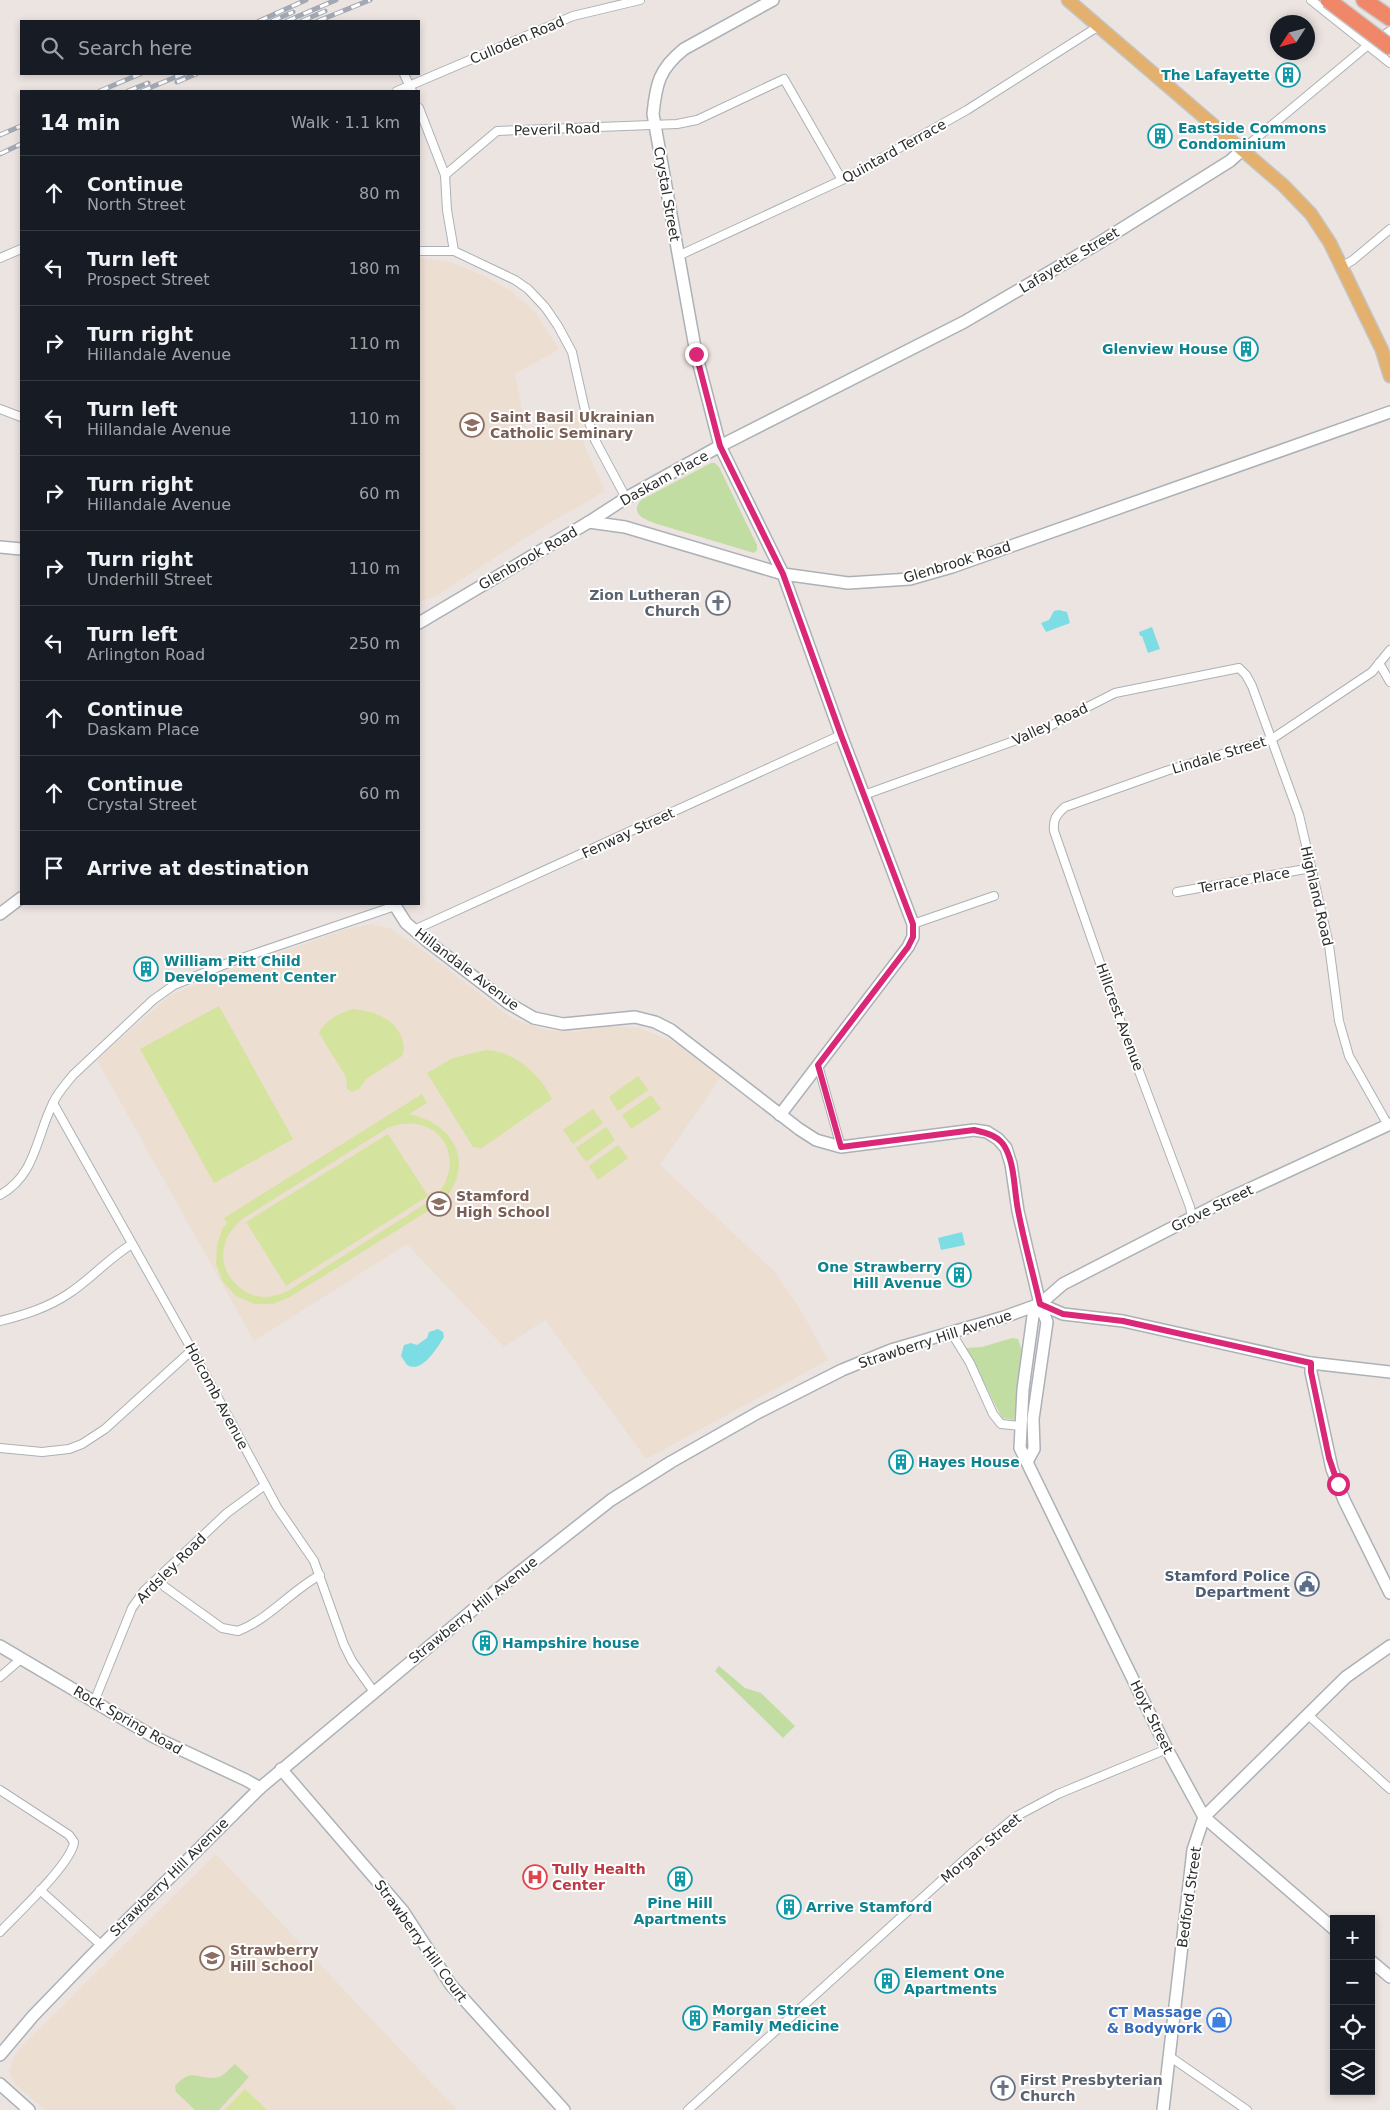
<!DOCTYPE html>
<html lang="en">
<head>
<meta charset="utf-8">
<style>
  body { margin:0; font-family:"DejaVu Sans",sans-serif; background:#20242c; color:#f1f3f6 }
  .controls { position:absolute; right:15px; bottom:15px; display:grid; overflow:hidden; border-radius:0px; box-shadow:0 2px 8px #0003 }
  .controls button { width:45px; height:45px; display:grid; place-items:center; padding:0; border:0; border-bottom:1px solid #363941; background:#171b24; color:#f1f3f6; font:25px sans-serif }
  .compass { position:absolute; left:1270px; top:15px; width:45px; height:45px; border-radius:50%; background:#171b24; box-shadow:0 2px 8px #0003; rotate:234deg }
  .stop { position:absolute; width:15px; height:15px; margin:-11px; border:4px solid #db2777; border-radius:50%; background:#fff }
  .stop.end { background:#db2777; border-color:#fff; box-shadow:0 1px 5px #0008 }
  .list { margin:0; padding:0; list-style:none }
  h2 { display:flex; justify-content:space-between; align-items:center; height:65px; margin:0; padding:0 20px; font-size:21px }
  h2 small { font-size:16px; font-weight:400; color:#9ea1a6 }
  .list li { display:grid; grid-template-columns:32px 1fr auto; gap:15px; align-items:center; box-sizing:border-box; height:75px; padding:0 20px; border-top:1px solid #363941 }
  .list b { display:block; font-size:19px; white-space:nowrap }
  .list p { margin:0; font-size:16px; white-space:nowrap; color:#9ea1a6 }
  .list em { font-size:16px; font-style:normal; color:#9ea1a6 }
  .icon { flex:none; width:28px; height:28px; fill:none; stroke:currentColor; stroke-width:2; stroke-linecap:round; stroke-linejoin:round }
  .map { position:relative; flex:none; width:1390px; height:2110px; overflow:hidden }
  .search { position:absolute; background:#171b24; box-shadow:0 2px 8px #0003; left:20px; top:20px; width:400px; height:55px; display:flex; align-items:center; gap:12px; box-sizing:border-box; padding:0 18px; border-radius:0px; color:#9ea1a6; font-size:19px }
  .panel { position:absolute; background:#171b24; box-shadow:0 2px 8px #0003; left:20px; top:90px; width:400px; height:815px; border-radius:0px }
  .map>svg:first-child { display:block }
  .education { fill:#ecded1 }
  .green { fill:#c2dda2 }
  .pitch { fill:#d4e39e; fill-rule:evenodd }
  .water { fill:#7ddde4 }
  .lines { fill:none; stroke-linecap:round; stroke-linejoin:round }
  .street-casing { stroke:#acb1b7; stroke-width:10 }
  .secondary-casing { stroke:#acb1b7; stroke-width:14 }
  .primary-casing { stroke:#c4c4c4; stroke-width:15 }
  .highway-casing { stroke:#c4c4c4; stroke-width:18 }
  .street { stroke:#fff; stroke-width:8 }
  .secondary { stroke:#fff; stroke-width:11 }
  .primary { stroke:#e4b06d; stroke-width:12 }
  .highway { stroke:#ef8768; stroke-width:15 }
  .rail-casing { stroke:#a3a9b4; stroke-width:5 }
  .rail { stroke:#fff; stroke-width:3; stroke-dasharray:9; stroke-linecap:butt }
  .highway-bridge-casing { stroke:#c4c4c4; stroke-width:18; stroke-linecap:butt }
  .highway-bridge { stroke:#ef8768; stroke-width:15 }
  .route { stroke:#db2777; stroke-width:6 }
  .labels { text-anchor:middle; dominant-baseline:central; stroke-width:4; stroke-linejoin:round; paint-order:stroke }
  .street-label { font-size:14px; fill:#2c2c2c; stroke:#fff }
  .culture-label { font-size:14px; font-weight:bold; fill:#0d838f; stroke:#fff; text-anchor:start }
  .education-label { font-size:14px; font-weight:bold; fill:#785e54; stroke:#fff; text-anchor:start }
  .worship-label { font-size:14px; font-weight:bold; fill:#5b616d; stroke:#fff; text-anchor:end }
  .service-label { font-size:14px; font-weight:bold; fill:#4e5e75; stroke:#fff; text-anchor:end }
  .health-label { font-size:14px; font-weight:bold; fill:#be3a42; stroke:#fff; text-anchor:start }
  .shop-label { font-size:14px; font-weight:bold; fill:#366cbe; stroke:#fff; text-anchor:end }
</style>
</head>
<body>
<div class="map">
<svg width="1390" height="2110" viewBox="0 0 1390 2110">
  <rect width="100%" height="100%" fill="#ece4e0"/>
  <!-- education -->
  <g class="education">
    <path d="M419,258L450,262L486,277L511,291L534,311L559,349L515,374L528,439L576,411L584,445L605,491L536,531L434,597L421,601H419Z"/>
    <path d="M372,924L391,929L422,950L513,1019L546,1030L576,1032L610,1026L640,1028L678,1044L721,1077L660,1165L774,1271L800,1309L828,1360L646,1459L545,1320L504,1347L407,1244L254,1341L97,1060L169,996L228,971L350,928Z"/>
    <path d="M216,1854L457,2110H45L15,2084L9,2072L14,2057L22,2046Z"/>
  </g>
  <!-- green -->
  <g class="green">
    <path d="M711,463H715L719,467L757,545V550L754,553L654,523C643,519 630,513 641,500Z"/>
    <path d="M1012,1338L1018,1339L1022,1351L1014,1420L1002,1418L966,1348L982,1347Z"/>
    <path d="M719,1666L745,1688L761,1693L795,1726L783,1738L715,1671Z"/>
    <path d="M235,2064L249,2077L219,2110H195L176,2092L175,2086C192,2065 201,2082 219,2077C225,2075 230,2068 235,2064Z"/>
  </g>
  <!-- pitch -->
  <g class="pitch">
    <path d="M219,1006L293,1139L214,1183L140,1049Z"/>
    <path d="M353,1009C373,1011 392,1017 401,1036C404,1043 405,1049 402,1056L366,1079L359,1089L352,1092L347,1089L346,1077L319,1033C325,1020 339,1013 353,1009Z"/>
    <path d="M486,1050C514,1051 540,1074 552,1099L482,1148L473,1147L427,1073L453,1058Z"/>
    <path d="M638,1076L648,1090L618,1111L609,1097Z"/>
    <path d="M422,1094L427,1103L409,1114C446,1122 472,1152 452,1189C449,1195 443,1200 439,1204L290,1297L273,1304H254L236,1296L223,1282L216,1264L217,1245L223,1227L227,1224L224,1218ZM401,1124C406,1124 411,1123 416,1124C454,1130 460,1175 433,1199L288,1291C283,1293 278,1295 273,1296C245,1303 215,1272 225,1244C228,1233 234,1227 242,1219L389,1127Z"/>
    <path d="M651,1095L661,1109L631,1129L622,1115Z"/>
    <path d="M593,1109L603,1123L573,1144L563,1130Z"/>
    <path d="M606,1127L615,1140L586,1162L576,1148Z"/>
    <path d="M388,1134L428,1196L286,1286L246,1222Z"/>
    <path d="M618,1145L628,1158L598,1180L589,1166Z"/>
    <path d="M245,2089L267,2110H224Z"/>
  </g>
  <!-- water -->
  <g class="water">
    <path d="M1059,610L1067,612L1070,623L1046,632L1041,623L1049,620L1054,611Z"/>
    <path d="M1152,627L1160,649L1148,653L1142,636H1140L1139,632Z"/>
    <path d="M962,1232L965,1245L941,1250L938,1238Z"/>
    <path d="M438,1329L443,1332L444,1337C437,1348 422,1374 407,1365L401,1356L404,1345L411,1343L417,1345L427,1338L429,1332Z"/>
  </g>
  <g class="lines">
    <!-- street casing -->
    <g class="street-casing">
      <g id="street">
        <path d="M1311,0L1390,63"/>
        <path d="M404,74L412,91"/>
        <path d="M397,91L573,16L640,0"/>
        <path d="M419,108L445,175L447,210L454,251"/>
        <path d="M1242,150L1367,46L1390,31"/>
        <path d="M445,175L497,131L677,124L697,120L784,79L842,180"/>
        <path d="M419,251H454L515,280L528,289L545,307L558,326L572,352L585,410L595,440L626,498"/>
        <path d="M678,256L842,180L967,110L1099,26"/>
        <path d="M0,258L21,249"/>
        <path d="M1343,266L1353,260L1390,229"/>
        <path d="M0,409L21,417"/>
        <path d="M1379,663L1390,682"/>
        <path d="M864,795L1022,738L1050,726L1115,693L1239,668L1246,675L1252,686L1299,815L1329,945L1339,1021L1349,1056L1388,1125"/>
        <path d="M1177,892L1311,868"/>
        <path d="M913,924L994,896"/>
        <path d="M414,930L841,735"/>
        <path d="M818,1065L841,1147"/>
        <path d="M53,1103L192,1350L277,1507L314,1561L344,1645L352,1661L374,1692"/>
        <path d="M0,1195C36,1175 36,1137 53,1103C58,1092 66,1084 73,1075L153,1000L174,985L233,961L395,906"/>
        <path d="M1192,1218L1190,1207L1121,1023L1054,831C1053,819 1056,815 1065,807L1166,771L1272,739L1372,672L1390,650"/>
        <path d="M0,1321C24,1315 47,1308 68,1294C91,1279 109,1258 132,1244"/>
        <path d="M951,1332L970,1363L993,1414L1001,1424L1021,1426"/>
        <path d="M0,1448L42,1452L69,1449L82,1444L105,1429L192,1350"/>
        <path d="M158,1579L165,1587L222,1628L238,1631C269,1619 291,1591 320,1575"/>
        <path d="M0,1677L22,1658"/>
        <path d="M94,1702L132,1608L144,1591L227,1513L265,1485"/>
        <path d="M1307,1714L1390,1789"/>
        <path d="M0,1790L69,1835L74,1842C72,1863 16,1915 0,1932"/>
        <path d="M40,1890L101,1945"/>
        <path d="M1169,2056L1247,2110"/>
        <path d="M688,2110L973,1852L1015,1817L1058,1794L1167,1749"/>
      </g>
    </g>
    <!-- secondary casing -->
    <g class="secondary-casing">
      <g id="secondary">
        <path d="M773,0L684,49C659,69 656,84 653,114L696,353L720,446L783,574L841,735L913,924V937L908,947L780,1115"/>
        <path d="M589,522L625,527L783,574L848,583L910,579L952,567L1390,412"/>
        <path d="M0,547L21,549"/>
        <path d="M419,623L589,522L626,498L720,446L964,322L1099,243L1230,161L1242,150"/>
        <path d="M394,904L406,923L427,941L508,1003L534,1018L563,1024L635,1017L655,1022L671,1030L799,1129L816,1140L841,1147L974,1130L987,1132L998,1139L1006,1148L1011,1164L1018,1211L1040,1304L1047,1322L1033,1419L1034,1449L1027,1462"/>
        <path d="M0,914L21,898"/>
        <path d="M1040,1304L1063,1314L1123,1321L1311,1363L1390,1372"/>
        <path d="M1311,1363V1372L1332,1469L1344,1500L1390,1593"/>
        <path d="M0,1646L154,1737L246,1780L260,1788"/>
        <path d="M281,1769L403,1911L451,1985L564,2110"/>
        <path d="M1334,1929L1204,1817L1167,1749L1020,1448L1023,1389L1033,1316L1040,1304L1063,1284L1232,1197L1390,1124"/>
        <path d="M1371,1961L1390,1977"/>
        <path d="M0,2055L33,2016L90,1957L260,1788L493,1593L611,1500L671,1462L759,1412L842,1370L891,1350L1004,1317L1040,1304"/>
        <path d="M0,2084L29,2110"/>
        <path d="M1163,2110L1193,1850L1204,1817L1346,1677L1390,1646"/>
      </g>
    </g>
    <!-- primary casing -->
    <g class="primary-casing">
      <path id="primary" d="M1068,0L1283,185L1311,214L1330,243L1382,350L1390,376"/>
    </g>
    <!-- highway casing -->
    <g class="highway-casing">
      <path id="highway" d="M1364,0L1390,18"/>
    </g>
    <!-- street -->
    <use href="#street" class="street"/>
    <!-- secondary -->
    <use href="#secondary" class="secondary"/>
    <!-- primary -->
    <use href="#primary" class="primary"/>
    <!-- highway -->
    <use href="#highway" class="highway"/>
    <!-- rail casing -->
    <g class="rail-casing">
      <g id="rail">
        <path d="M259,21L306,0"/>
        <path d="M272,21L293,12"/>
        <path d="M287,21L336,0"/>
        <path d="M302,21L325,11"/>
        <path d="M318,21L370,0"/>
        <path d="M177,82L196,74"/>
        <path d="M100,91L140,74"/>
        <path d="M128,91L148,83"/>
        <path d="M142,91L183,74"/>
        <path d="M0,135L21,126"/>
        <path d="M0,154L21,144"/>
      </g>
    </g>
    <!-- rail -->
    <use href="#rail" class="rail"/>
    <!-- highway-bridge casing -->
    <g class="highway-bridge-casing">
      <path id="highway-bridge" d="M1328,0L1390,47"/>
    </g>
    <!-- highway-bridge -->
    <use href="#highway-bridge" class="highway-bridge"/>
  </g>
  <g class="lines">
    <!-- route -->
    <path class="route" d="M696,354L720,446L783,574L841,735L913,924V937L908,947L818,1065L841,1147L974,1130C987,1133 1000,1136 1006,1149C1015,1167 1014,1190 1018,1210C1024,1242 1033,1273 1040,1304L1063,1314L1123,1321L1311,1363V1372L1329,1458L1338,1484"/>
  </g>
  <!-- icons -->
  <defs>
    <g id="building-ring" transform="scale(1.25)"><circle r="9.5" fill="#fff" stroke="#0f9aa8" stroke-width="1.5"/><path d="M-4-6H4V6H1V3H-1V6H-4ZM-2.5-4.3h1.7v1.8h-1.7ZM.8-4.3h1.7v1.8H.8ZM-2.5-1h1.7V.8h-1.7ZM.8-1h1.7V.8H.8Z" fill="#0f9aa8"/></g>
    <g id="university-ring" transform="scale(1.25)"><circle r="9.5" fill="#fff" stroke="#8d6e63" stroke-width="1.5"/><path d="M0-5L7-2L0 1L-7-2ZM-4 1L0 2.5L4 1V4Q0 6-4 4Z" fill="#8d6e63"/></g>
    <g id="church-ring" transform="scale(1.25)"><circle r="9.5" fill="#fff" stroke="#6b7280" stroke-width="1.5"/><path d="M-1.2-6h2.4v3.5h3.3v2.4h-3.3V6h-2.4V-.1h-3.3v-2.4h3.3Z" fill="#6b7280"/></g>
    <g id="school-ring" transform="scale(1.25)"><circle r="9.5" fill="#fff" stroke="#8d6e63" stroke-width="1.5"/><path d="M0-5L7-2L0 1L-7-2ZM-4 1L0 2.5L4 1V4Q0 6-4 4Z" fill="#8d6e63"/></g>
    <g id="civic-ring" transform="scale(1.25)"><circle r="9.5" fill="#fff" stroke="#5c6f8a" stroke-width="1.5"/><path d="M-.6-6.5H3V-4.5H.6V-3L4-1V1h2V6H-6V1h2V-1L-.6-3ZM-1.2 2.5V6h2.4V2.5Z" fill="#5c6f8a"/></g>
    <g id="hospital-ring" transform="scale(1.25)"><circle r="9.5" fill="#fff" stroke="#e0444e" stroke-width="1.5"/><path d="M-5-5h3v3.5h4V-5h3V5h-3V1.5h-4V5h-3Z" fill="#e0444e"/></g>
    <g id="shop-ring" transform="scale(1.25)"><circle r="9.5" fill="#fff" stroke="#3f7fe0" stroke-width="1.5"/><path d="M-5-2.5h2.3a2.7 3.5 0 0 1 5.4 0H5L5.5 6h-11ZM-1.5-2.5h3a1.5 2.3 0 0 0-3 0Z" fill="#3f7fe0"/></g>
  </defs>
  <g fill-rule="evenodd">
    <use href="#building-ring" x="1288" y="75"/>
    <use href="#building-ring" x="1160" y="136"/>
    <use href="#building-ring" x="1246" y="349"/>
    <use href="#university-ring" x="472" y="425"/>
    <use href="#church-ring" x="718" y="603"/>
    <use href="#building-ring" x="146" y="969"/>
    <use href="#school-ring" x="439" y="1204"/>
    <use href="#building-ring" x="959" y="1275"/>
    <use href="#building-ring" x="901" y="1462"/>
    <use href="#civic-ring" x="1307" y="1584"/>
    <use href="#building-ring" x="485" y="1643"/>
    <use href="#hospital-ring" x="535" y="1877"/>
    <use href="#building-ring" x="680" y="1879"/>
    <use href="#building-ring" x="789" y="1907"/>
    <use href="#school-ring" x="212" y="1958"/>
    <use href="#building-ring" x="887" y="1981"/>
    <use href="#building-ring" x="695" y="2018"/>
    <use href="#shop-ring" x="1219" y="2020"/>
    <use href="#church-ring" x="1003" y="2088"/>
  </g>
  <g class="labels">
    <!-- street labels -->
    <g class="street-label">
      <text transform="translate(517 40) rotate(-23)">Culloden Road</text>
      <text transform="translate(557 129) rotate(-2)">Peveril Road</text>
      <text transform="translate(894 151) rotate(-29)">Quintard Terrace</text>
      <text transform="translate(667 194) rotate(80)">Crystal Street</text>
      <text transform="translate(1069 260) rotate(-31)">Lafayette Street</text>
      <text transform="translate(664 478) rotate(-29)">Daskam Place</text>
      <text transform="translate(528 558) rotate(-30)">Glenbrook Road</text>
      <text transform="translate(957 562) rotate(-17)">Glenbrook Road</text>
      <text transform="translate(1050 724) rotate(-25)">Valley Road</text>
      <text transform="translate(1219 755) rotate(-17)">Lindale Street</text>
      <text transform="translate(628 833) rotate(-25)">Fenway Street</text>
      <text transform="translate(1244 880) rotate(-10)">Terrace Place</text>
      <text transform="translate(1317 896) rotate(77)">Highland Road</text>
      <text transform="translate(467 969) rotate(37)">Hillandale Avenue</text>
      <text transform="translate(1120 1017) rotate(70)">Hillcrest Avenue</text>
      <text transform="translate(1212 1208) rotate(-26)">Grove Street</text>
      <text transform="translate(935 1339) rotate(-18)">Strawberry Hill Avenue</text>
      <text transform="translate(217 1396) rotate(62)">Holcomb Avenue</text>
      <text transform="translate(171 1568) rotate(-45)">Ardsley Road</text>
      <text transform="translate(473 1610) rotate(-39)">Strawberry Hill Avenue</text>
      <text transform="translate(1152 1717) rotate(64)">Hoyt Street</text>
      <text transform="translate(128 1720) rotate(30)">Rock Spring Road</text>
      <text transform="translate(981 1848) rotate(-40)">Morgan Street</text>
      <text transform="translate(169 1877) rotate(-45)">Strawberry Hill Avenue</text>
      <text transform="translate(1189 1897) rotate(-82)">Bedford Street</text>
      <text transform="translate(421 1941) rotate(54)">Strawberry Hill Court</text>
    </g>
    <!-- culture labels -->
    <g class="culture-label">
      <text x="1270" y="75" text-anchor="end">The Lafayette</text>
      <text x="1178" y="128">Eastside Commons<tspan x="1178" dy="16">Condominium</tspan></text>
      <text x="1228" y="349" text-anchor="end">Glenview House</text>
      <text x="164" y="961">William Pitt Child<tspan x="164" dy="16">Developement Center</tspan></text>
      <text x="942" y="1267" text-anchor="end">One Strawberry<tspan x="942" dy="16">Hill Avenue</tspan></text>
      <text x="918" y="1462">Hayes House</text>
      <text x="502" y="1643">Hampshire house</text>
      <text x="680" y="1903" text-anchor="middle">Pine Hill<tspan x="680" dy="16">Apartments</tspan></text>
      <text x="806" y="1907">Arrive Stamford</text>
      <text x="904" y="1973">Element One<tspan x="904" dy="16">Apartments</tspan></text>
      <text x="712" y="2010">Morgan Street<tspan x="712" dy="16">Family Medicine</tspan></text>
    </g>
    <!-- education labels -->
    <g class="education-label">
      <text x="490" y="417">Saint Basil Ukrainian<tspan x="490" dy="16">Catholic Seminary</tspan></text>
      <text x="456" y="1196">Stamford<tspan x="456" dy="16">High School</tspan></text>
      <text x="230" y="1950">Strawberry<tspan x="230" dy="16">Hill School</tspan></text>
    </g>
    <!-- worship labels -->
    <g class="worship-label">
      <text x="700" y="595">Zion Lutheran<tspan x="700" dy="16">Church</tspan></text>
      <text x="1020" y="2080" text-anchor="start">First Presbyterian<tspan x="1020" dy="16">Church</tspan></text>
    </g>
    <!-- service labels -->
    <g class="service-label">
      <text x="1290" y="1576">Stamford Police<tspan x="1290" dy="16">Department</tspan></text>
    </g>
    <!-- health labels -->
    <g class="health-label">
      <text x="552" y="1869">Tully Health<tspan x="552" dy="16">Center</tspan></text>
    </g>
    <!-- shop labels -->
    <g class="shop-label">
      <text x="1202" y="2012">CT Massage<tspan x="1202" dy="16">&amp; Bodywork</tspan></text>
    </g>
  </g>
</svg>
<div class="controls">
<button>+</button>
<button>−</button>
<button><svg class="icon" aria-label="locate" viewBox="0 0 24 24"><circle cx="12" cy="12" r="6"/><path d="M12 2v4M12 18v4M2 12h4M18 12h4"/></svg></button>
<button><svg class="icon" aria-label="layers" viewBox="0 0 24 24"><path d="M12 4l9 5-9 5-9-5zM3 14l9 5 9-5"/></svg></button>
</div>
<svg class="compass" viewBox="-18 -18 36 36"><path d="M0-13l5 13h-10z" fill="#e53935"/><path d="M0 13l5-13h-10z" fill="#9ea1a6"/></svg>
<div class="stop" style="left:1338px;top:1484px"></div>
<div class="stop end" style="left:696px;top:354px"></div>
<div class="search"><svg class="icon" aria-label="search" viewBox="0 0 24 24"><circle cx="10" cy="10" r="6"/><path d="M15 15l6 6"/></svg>Search here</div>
<section class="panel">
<h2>14 min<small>Walk · 1.1 km</small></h2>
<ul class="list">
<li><svg class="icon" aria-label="ahead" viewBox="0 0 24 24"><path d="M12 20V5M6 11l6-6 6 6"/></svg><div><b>Continue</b><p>North Street</p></div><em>80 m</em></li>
<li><svg class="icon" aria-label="left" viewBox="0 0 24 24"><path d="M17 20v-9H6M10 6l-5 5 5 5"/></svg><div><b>Turn left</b><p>Prospect Street</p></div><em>180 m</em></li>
<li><svg class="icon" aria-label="right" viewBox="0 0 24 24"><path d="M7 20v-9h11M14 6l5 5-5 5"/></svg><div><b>Turn right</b><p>Hillandale Avenue</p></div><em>110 m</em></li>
<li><svg class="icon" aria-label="left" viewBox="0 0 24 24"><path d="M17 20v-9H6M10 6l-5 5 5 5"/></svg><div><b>Turn left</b><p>Hillandale Avenue</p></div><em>110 m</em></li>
<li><svg class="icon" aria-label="right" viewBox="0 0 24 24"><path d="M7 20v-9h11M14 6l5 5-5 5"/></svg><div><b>Turn right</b><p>Hillandale Avenue</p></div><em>60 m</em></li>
<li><svg class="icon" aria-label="right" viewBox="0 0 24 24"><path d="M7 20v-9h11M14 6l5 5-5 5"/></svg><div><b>Turn right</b><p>Underhill Street</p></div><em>110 m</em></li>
<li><svg class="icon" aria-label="left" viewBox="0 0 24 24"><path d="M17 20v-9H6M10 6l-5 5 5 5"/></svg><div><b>Turn left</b><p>Arlington Road</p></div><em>250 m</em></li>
<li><svg class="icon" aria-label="ahead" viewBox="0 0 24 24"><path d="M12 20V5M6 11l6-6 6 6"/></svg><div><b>Continue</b><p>Daskam Place</p></div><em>90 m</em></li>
<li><svg class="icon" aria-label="ahead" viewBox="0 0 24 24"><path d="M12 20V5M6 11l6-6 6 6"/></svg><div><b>Continue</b><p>Crystal Street</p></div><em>60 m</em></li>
<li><svg class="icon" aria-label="arrive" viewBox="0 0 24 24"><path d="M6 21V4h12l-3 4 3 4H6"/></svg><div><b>Arrive at destination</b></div></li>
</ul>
</section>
</div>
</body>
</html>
